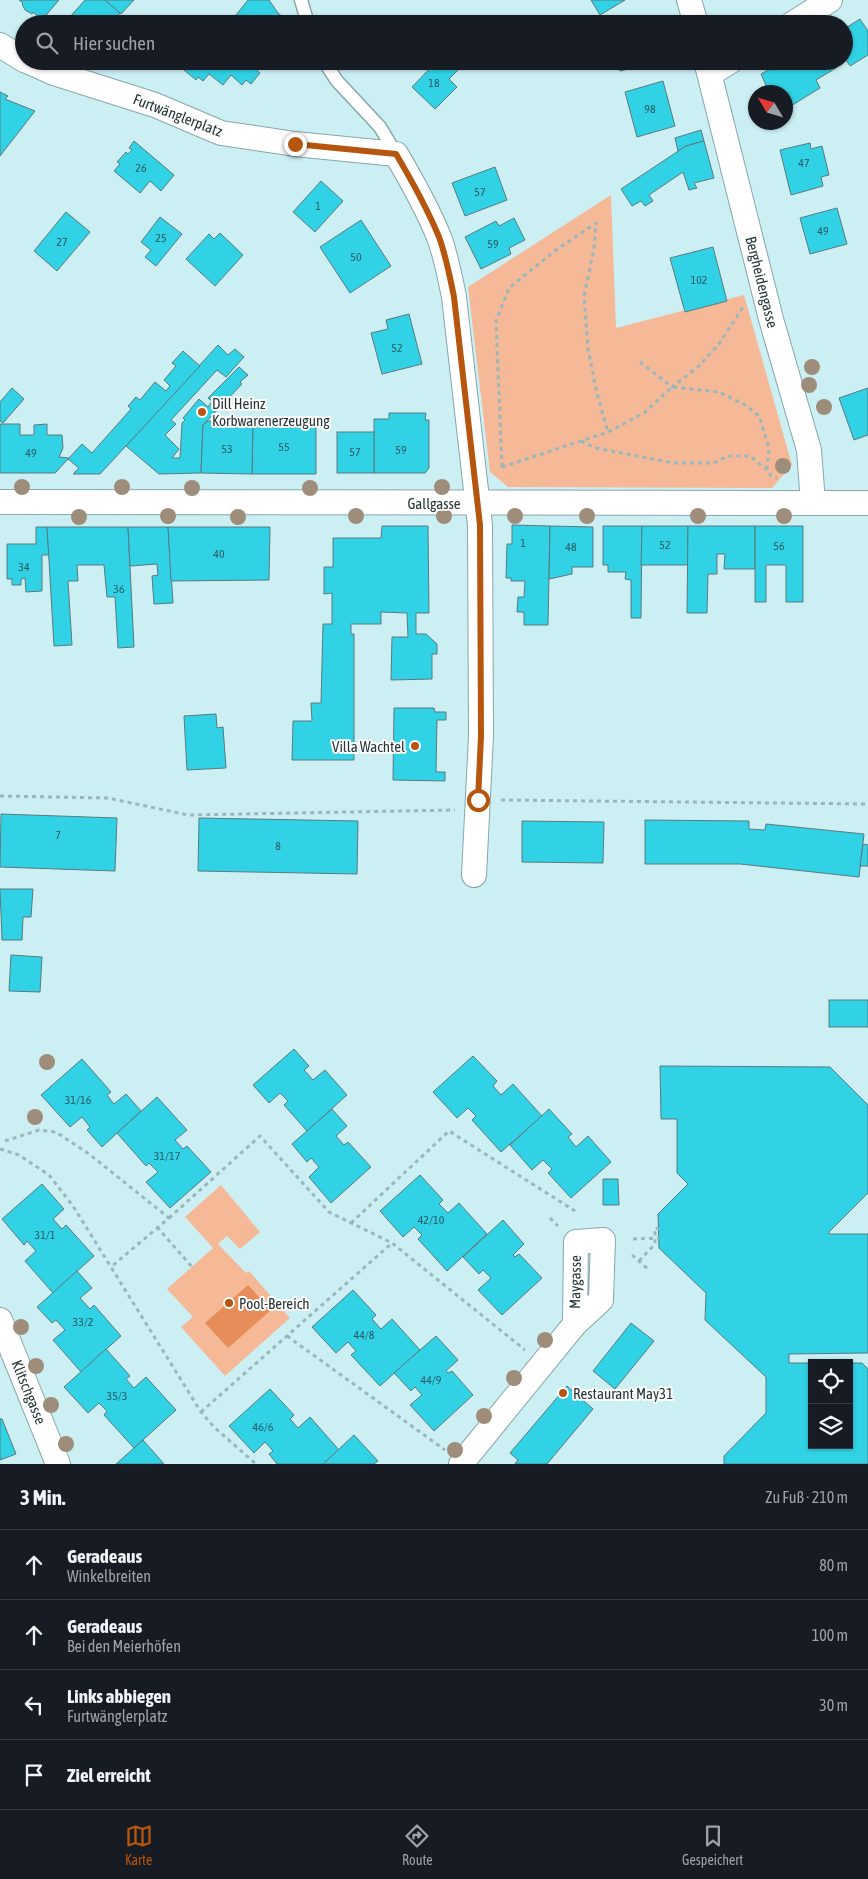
<!DOCTYPE html>
<html lang="de">
<head>
<meta charset="utf-8">
<style>
  body { margin:0; font-family:"Asap Condensed",sans-serif; background:#20242c; color:#f1f3f6 }
  .controls { position:absolute; right:15px; bottom:15px; display:grid; overflow:hidden; border-radius:0px; box-shadow:0 1px 4px #0004 }
  .controls button { width:45px; height:45px; display:grid; place-items:center; padding:0; border:0; border-bottom:1px solid #363941; background:#171b24; color:#f1f3f6; font:25px sans-serif }
  .compass { position:absolute; left:748px; top:85px; width:45px; height:45px; border-radius:50%; background:#171b24; box-shadow:0 1px 4px #0004; rotate:308deg }
  .stop { position:absolute; width:15px; height:15px; margin:-11px; border:4px solid #b6560e; border-radius:50%; background:#fff }
  .stop.end { background:#b6560e; border-color:#fff; box-shadow:0 1px 5px #0008 }
  .list { margin:0; padding:0; list-style:none }
  h2 { display:flex; justify-content:space-between; align-items:center; height:65px; margin:0; padding:0 20px; font-size:21px }
  h2 small { font-size:16px; font-weight:400; color:#9ea1a6 }
  .list li { display:grid; grid-template-columns:32px 1fr auto; gap:15px; align-items:center; box-sizing:border-box; height:70px; padding:0 20px; border-top:1px solid #363941 }
  .list b { display:block; font-size:19px; white-space:nowrap }
  .list p { margin:0; font-size:16px; white-space:nowrap; color:#9ea1a6 }
  .list em { font-size:16px; font-style:normal; color:#9ea1a6 }
  .icon { flex:none; width:28px; height:28px; fill:none; stroke:currentColor; stroke-width:2; stroke-linecap:round; stroke-linejoin:round }
  .map { position:relative; flex:none; width:868px; height:1464px; overflow:hidden }
  .search { position:absolute; background:#171b24; box-shadow:0 1px 4px #0004; left:15px; right:15px; top:15px; height:55px; display:flex; align-items:center; gap:12px; box-sizing:border-box; padding:0 18px; border-radius:28px; color:#9ea1a6; font-size:19px }
  .sheet { height:345px; background:#171b24 }
  nav { display:flex; justify-content:space-around; align-items:center; box-sizing:border-box; height:70px; border-top:1px solid #363941; background:#171b24; font-size:14px; color:#9ea1a6 }
  nav a { display:grid; justify-items:center; gap:2px }
  nav .on { color:#b6560e }
  .map>svg:first-child { display:block }
  .green { fill:#f5b998 }
  .water { fill:#e68d59 }
  .building { fill:#31d2e6; stroke:#5a7a7e }
  .lines { fill:none; stroke-linecap:round; stroke-linejoin:round }
  .lane-casing { stroke:#86a7ac; stroke-width:15 }
  .street-casing { stroke:#86a7ac; stroke-width:26 }
  .path { stroke:#9ab7bb; stroke-width:3; stroke-dasharray:4 4; stroke-linecap:butt }
  .lane { stroke:#fff; stroke-width:12 }
  .street { stroke:#fff; stroke-width:24 }
  .tree { fill:#9d8d7a }
  .route { stroke:#b6560e; stroke-width:6 }
  .poi-dot { fill:#b6560e; stroke:#fff; stroke-width:2 }
  .labels { text-anchor:middle; dominant-baseline:central; stroke-width:4; stroke-linejoin:round; paint-order:stroke }
  .number-label { font-size:12px; fill:#2a5c63 }
  .street-label { font-size:15px; fill:#273537; stroke:#fff }
  .poi-label { font-size:15px; fill:#273537; stroke:#fff; text-anchor:start }
</style>
</head>
<body>
<div class="map">
<svg width="868" height="1464" viewBox="0 0 868 1464">
  <rect width="100%" height="100%" fill="#cceff4"/>
  <!-- green -->
  <g class="green">
    <path d="M611,195L616,328L744,295L792,465L772,488L508,487L490,472L468,287Z"/>
    <path d="M221,1185L260,1232L240,1249L227,1236L218,1244L246,1273L249,1271L290,1318L225,1376L181,1327L193,1317L167,1289L213,1248L185,1217Z"/>
  </g>
  <!-- water -->
  <path class="water" d="M248,1285L271,1310L228,1348L205,1323Z"/>
  <!-- building -->
  <g class="building">
    <path d="M19,0H59L42,20L33,12L32,14L25,10L22,4L23,3Z"/>
    <path d="M85,0H105L120,13L110,24H73L68,19Z"/>
    <path d="M105,0H134L121,14Z"/>
    <path d="M248,0H269L278,13L291,24H237L232,20Z"/>
    <path d="M591,0H625L600,15Z"/>
    <path d="M412,16L421,24H405Z"/>
    <path d="M860,19L868,31V55L850,66L844,57V29Z"/>
    <path d="M180,61H247L260,73L251,84L246,80L242,85L231,75L223,85L209,74L203,81L198,77L196,80L178,65Z"/>
    <path d="M437,61H462L464,64L449,79L457,87L435,109L412,87Z"/>
    <path d="M618,61H656V62L620,71Z"/>
    <path d="M784,61H831L836,68L816,80L820,88L786,109V92H769L761,74Z"/>
    <path d="M663,81L675,126L637,137L625,92Z"/>
    <path d="M0,92L8,96L5,99L35,111L0,156Z"/>
    <path d="M701,130L704,141L686,146L678,151L675,138Z"/>
    <path d="M134,141L174,175L161,191L150,181L140,193L114,171L120,164L117,162L126,152L128,154L132,150L129,148Z"/>
    <path d="M704,141L714,178L694,183L697,188L689,190L683,172L649,195L653,201L645,206L641,201L632,206L621,189L686,146Z"/>
    <path d="M810,143L811,149L822,146L829,175L821,177L823,186L791,195L780,150Z"/>
    <path d="M495,167L507,200L465,216L452,183Z"/>
    <path d="M321,181L343,201L315,232L293,212Z"/>
    <path d="M837,208L847,244L810,254L800,218Z"/>
    <path d="M66,212L90,232L57,271L34,251Z"/>
    <path d="M160,217L182,234L156,266L145,257L151,250L141,242Z"/>
    <path d="M514,218L525,240L509,248L511,254L481,269L465,237L496,221L499,226Z"/>
    <path d="M361,220L391,266L350,293L320,247Z"/>
    <path d="M220,233L243,255L215,286L186,259L209,234L214,239Z"/>
    <path d="M713,247L727,301L685,312L670,258Z"/>
    <path d="M409,314L422,364L382,374L371,333L388,329L386,320Z"/>
    <path d="M218,345L228,355L235,349L244,357L226,377L217,370L171,420L176,424L165,435L179,449L172,458H180L182,423L185,420L183,418L199,399L208,407L212,401L208,398L239,367L248,375L240,382L242,384L203,425L201,473L159,474L126,446Z"/>
    <path d="M183,351L200,366L100,474H73L79,468L68,459L82,444L92,453L131,409L128,406L136,397L140,400L155,382L166,391L170,386L164,380L176,366L172,363Z"/>
    <path d="M12,388L24,399L3,423L0,421V402Z"/>
    <path d="M868,388V435L854,440L839,398Z"/>
    <path d="M389,413H426L425,420H429V468L425,473H374V419H389Z"/>
    <path d="M253,420H316V474H252Z"/>
    <path d="M253,420L252,474L201,473L203,425L208,421Z"/>
    <path d="M0,424H20V435H34V425L47,424V435H62L63,448L59,457L69,458L55,473H0Z"/>
    <rect x="337" y="432" width="37" height="41"/>
    <path d="M512,525L550,526L548,625H524V612H517L518,597H524L525,581H511V578H506L507,544H512Z"/>
    <path d="M382,526H428L429,613H416V634H426L437,644V654H432V679L391,680L392,637H408L407,613L381,612V624H351V634H354V760H292L293,721H312L311,703H321L323,624H332V593L324,594V567H333V538H381Z"/>
    <path d="M550,526L593,527V567H572V574L549,579Z"/>
    <path d="M603,526H642L641,618H631V580L625,579L626,572H608V565H603Z"/>
    <path d="M642,526H688V565H641Z"/>
    <path d="M688,526H755V569H724L725,554H717V574H708L707,613H687Z"/>
    <path d="M755,526H803V602H786V565H766V602H755Z"/>
    <path d="M36,527H47L49,555H42V591L26,592L25,578L21,579V585H12V579H7V544H36Z"/>
    <path d="M47,527H128L134,647L118,648L115,597H107L104,565H77L78,581H68L72,645L54,646Z"/>
    <path d="M128,527H168L173,603L154,604L152,576L158,575L157,564L130,566Z"/>
    <path d="M168,527H270L269,580L171,581Z"/>
    <path d="M394,708H434L435,712H446V720H437L436,772H445V781L393,780Z"/>
    <path d="M216,714L217,728L223,727L226,768L187,770L184,716Z"/>
    <path d="M1,814L117,818L115,871L0,867Z"/>
    <path d="M199,818L358,821L357,874L198,871Z"/>
    <path d="M645,820L749,821V829L765,830L766,824L864,834L859,877L740,864H645Z"/>
    <path d="M522,821L604,822L603,863L522,862Z"/>
    <path d="M863,844L868,845V866H860Z"/>
    <path d="M0,889H33L31,917H23L22,940H2Z"/>
    <path d="M11,955L42,957L40,992L9,991Z"/>
    <rect x="829" y="1000" width="39" height="27"/>
    <path d="M294,1049L309,1066L304,1070L313,1080L325,1070L347,1095L307,1131L284,1105L288,1101L280,1093L269,1103L253,1085Z"/>
    <path d="M473,1056L497,1081L493,1086L501,1095L513,1084L542,1116L501,1152L472,1120L476,1116L468,1108L457,1118L433,1092Z"/>
    <path d="M82,1059L111,1092L107,1095L114,1104L126,1094L141,1111L102,1147L87,1130L90,1127L82,1117L70,1127L41,1095Z"/>
    <path d="M660,1066L830,1067L868,1105V1193L829,1232V1234H868V1353L789,1354V1363H812V1445H849V1363H862L868,1369V1464H724V1456L766,1413V1377L705,1320L706,1293L659,1248L658,1214L688,1184L677,1173V1119H661Z"/>
    <path d="M157,1097L187,1130L175,1140L183,1149L187,1146L211,1172L170,1208L146,1182L158,1172L149,1163L146,1166L117,1133Z"/>
    <path d="M332,1109L347,1126L336,1136L344,1145L348,1142L371,1167L331,1203L309,1177L319,1167L311,1158L307,1162L292,1144Z"/>
    <path d="M549,1109L572,1134L568,1137L576,1147L588,1136L611,1162L571,1198L548,1173L552,1169L543,1160L532,1170L510,1145Z"/>
    <path d="M420,1175L443,1200L439,1204L448,1213L459,1203L487,1234L447,1271L418,1239L422,1235L414,1227L403,1237L380,1211Z"/>
    <path d="M603,1179H618L619,1205H603Z"/>
    <path d="M42,1184L64,1209L53,1219L62,1229L66,1225L94,1256L53,1293L25,1261L36,1251L27,1241L24,1245L2,1219Z"/>
    <path d="M503,1220L524,1244L513,1255L515,1257L519,1254L542,1278L502,1315L478,1290L491,1278L483,1270L479,1274L463,1257Z"/>
    <path d="M77,1271L92,1288L80,1298L90,1309L94,1305L121,1336L81,1372L53,1340L65,1330L56,1320L52,1323L37,1307Z"/>
    <path d="M353,1290L376,1315L372,1319L381,1329L392,1319L420,1350L380,1386L351,1355L356,1351L348,1342L336,1353L312,1327Z"/>
    <path d="M631,1323L654,1341L615,1389L593,1371Z"/>
    <path d="M436,1336L458,1360L446,1371L448,1373L452,1371L473,1395L434,1431L410,1405L422,1395L415,1387L411,1391L394,1373Z"/>
    <path d="M106,1349L130,1376L126,1379L134,1388L146,1377L176,1410L134,1448L104,1415L107,1411L99,1403L88,1413L64,1387Z"/>
    <path d="M567,1386L593,1409L547,1464H515L518,1460L510,1453Z"/>
    <path d="M270,1389L294,1415L290,1419L298,1428L310,1417L339,1450L323,1464H277L269,1454L273,1451L265,1442L254,1453L229,1426Z"/>
    <path d="M0,1419H2L16,1454L0,1460Z"/>
    <path d="M354,1435L378,1461L374,1464H323Z"/>
    <path d="M143,1440L164,1464H116Z"/>
  </g>
  <g class="lines">
    <!-- lane casing -->
    <g class="lane-casing">
      <g id="lane">
        <path d="M301,0L308,24"/>
        <path d="M324,61L337,81L380,127L396,154"/>
      </g>
    </g>
    <!-- street casing -->
    <g class="street-casing">
      <g id="street">
        <path d="M689,0L696,24"/>
        <path d="M792,24L830,0"/>
        <path d="M0,45L24,60"/>
        <path d="M27,61L54,73L155,105L221,133L295,144L396,154C412,181 427,208 439,237C446,256 450,277 454,297L480,525L481,736L474,875"/>
        <path d="M706,61L771,319L809,450L813,503"/>
        <path d="M710,74L731,61"/>
        <path d="M0,502L868,503"/>
        <path d="M0,1320L58,1464"/>
        <path d="M461,1464L575,1324L601,1300L603,1240L576,1242L575,1324"/>
      </g>
    </g>
    <!-- path -->
    <g class="path">
      <path d="M640,362L672,387L698,367L719,344L743,307"/>
      <path d="M581,441L595,448L674,463H713L728,456H750L766,469"/>
      <path d="M502,467L496,321L509,288L556,250L596,223L594,249L584,296L588,348L597,394L608,432"/>
      <path d="M502,467L608,432L644,413L672,387L719,392L745,405L759,416L769,448L767,469L771,476L777,478"/>
      <path d="M0,796L108,798L188,815L455,810"/>
      <path d="M501,800L868,804"/>
      <path d="M5,1141L39,1130L56,1132L89,1154L169,1218L111,1267"/>
      <path d="M0,1149L19,1155L49,1175L73,1206L201,1412L214,1427L256,1464"/>
      <path d="M169,1218L260,1136L329,1212L392,1243L525,1350"/>
      <path d="M550,1218L558,1226"/>
      <path d="M351,1223L449,1131L575,1211"/>
      <path d="M157,1227L192,1267"/>
      <path d="M633,1239L659,1238"/>
      <path d="M632,1255L649,1270"/>
      <path d="M639,1261L655,1244V1228L659,1229"/>
      <path d="M287,1336L445,1450"/>
      <path d="M201,1412L392,1243"/>
    </g>
    <!-- lane -->
    <use href="#lane" class="lane"/>
    <!-- street -->
    <use href="#street" class="street"/>
  </g>
  <!-- trees -->
  <g class="tree">
    <circle cx="812" cy="367" r="8"/>
    <circle cx="809" cy="385" r="8"/>
    <circle cx="824" cy="407" r="8"/>
    <circle cx="783" cy="466" r="8"/>
    <circle cx="22" cy="487" r="8"/>
    <circle cx="122" cy="487" r="8"/>
    <circle cx="442" cy="487" r="8"/>
    <circle cx="192" cy="488" r="8"/>
    <circle cx="310" cy="488" r="8"/>
    <circle cx="168" cy="516" r="8"/>
    <circle cx="356" cy="516" r="8"/>
    <circle cx="444" cy="516" r="8"/>
    <circle cx="515" cy="516" r="8"/>
    <circle cx="587" cy="516" r="8"/>
    <circle cx="698" cy="516" r="8"/>
    <circle cx="784" cy="516" r="8"/>
    <circle cx="79" cy="517" r="8"/>
    <circle cx="238" cy="517" r="8"/>
    <circle cx="47" cy="1062" r="8"/>
    <circle cx="35" cy="1117" r="8"/>
    <circle cx="21" cy="1327" r="8"/>
    <circle cx="545" cy="1340" r="8"/>
    <circle cx="36" cy="1366" r="8"/>
    <circle cx="514" cy="1378" r="8"/>
    <circle cx="51" cy="1405" r="8"/>
    <circle cx="484" cy="1416" r="8"/>
    <circle cx="66" cy="1444" r="8"/>
    <circle cx="455" cy="1450" r="8"/>
  </g>
  <g class="lines">
    <!-- route -->
    <path class="route" d="M295,144L396,154C412,181 427,208 439,237C446,256 450,277 454,297L480,525L481,736L478,800"/>
  </g>
  <!-- markers -->
  <g class="poi-dot">
    <circle cx="202" cy="412" r="5"/>
    <circle cx="415" cy="746" r="5"/>
    <circle cx="229" cy="1303" r="5"/>
    <circle cx="563" cy="1393" r="5"/>
  </g>
  <g class="labels">
    <!-- number labels -->
    <g class="number-label">
      <text x="434" y="83">18</text>
      <text x="650" y="109">98</text>
      <text x="804" y="163">47</text>
      <text x="141" y="168">26</text>
      <text x="480" y="192">57</text>
      <text x="318" y="206">1</text>
      <text x="823" y="231">49</text>
      <text x="161" y="238">25</text>
      <text x="62" y="242">27</text>
      <text x="493" y="244">59</text>
      <text x="356" y="257">50</text>
      <text x="699" y="280">102</text>
      <text x="397" y="348">52</text>
      <text x="284" y="447">55</text>
      <text x="227" y="449">53</text>
      <text x="401" y="450">59</text>
      <text x="355" y="452">57</text>
      <text x="31" y="453">49</text>
      <text x="523" y="543">1</text>
      <text x="665" y="545">52</text>
      <text x="779" y="546">56</text>
      <text x="571" y="547">48</text>
      <text x="219" y="554">40</text>
      <text x="24" y="567">34</text>
      <text x="119" y="589">36</text>
      <text x="58" y="835">7</text>
      <text x="278" y="846">8</text>
      <text x="78" y="1100">31/16</text>
      <text x="167" y="1156">31/17</text>
      <text x="431" y="1220">42/10</text>
      <text x="45" y="1235">31/1</text>
      <text x="83" y="1322">33/2</text>
      <text x="364" y="1335">44/8</text>
      <text x="431" y="1380">44/9</text>
      <text x="117" y="1396">35/3</text>
      <text x="263" y="1427">46/6</text>
    </g>
    <!-- street labels -->
    <g class="street-label">
      <text transform="translate(178 115) rotate(21)">Furtwänglerplatz</text>
      <text transform="translate(762 282) rotate(76)">Bergheidengasse</text>
      <text x="434" y="503">Gallgasse</text>
      <text transform="translate(575 1282) rotate(-89)">Maygasse</text>
      <text transform="translate(29 1392) rotate(68)">Klitschgasse</text>
    </g>
    <!-- poi labels -->
    <g class="poi-label">
      <text x="212" y="403">Dill Heinz<tspan x="212" dy="17">Korbwarenerzeugung</tspan></text>
      <text x="405" y="746" text-anchor="end">Villa Wachtel</text>
      <text x="239" y="1303">Pool-Bereich</text>
      <text x="573" y="1393">Restaurant May31</text>
    </g>
  </g>
</svg>
<div class="controls">
<button><svg class="icon" aria-label="locate" viewBox="0 0 24 24"><circle cx="12" cy="12" r="6"/><path d="M12 2v4M12 18v4M2 12h4M18 12h4"/></svg></button>
<button><svg class="icon" aria-label="layers" viewBox="0 0 24 24"><path d="M12 4l9 5-9 5-9-5zM3 14l9 5 9-5"/></svg></button>
</div>
<svg class="compass" viewBox="-18 -18 36 36"><path d="M0-13l5 13h-10z" fill="#e53935"/><path d="M0 13l5-13h-10z" fill="#9ea1a6"/></svg>
<div class="stop" style="left:478px;top:800px"></div>
<div class="stop end" style="left:295px;top:144px"></div>
<div class="search"><svg class="icon" aria-label="search" viewBox="0 0 24 24"><circle cx="10" cy="10" r="6"/><path d="M15 15l6 6"/></svg>Hier suchen</div>
</div>
<section class="sheet">
<h2>3 Min.<small>Zu Fuß · 210 m</small></h2>
<ul class="list">
<li><svg class="icon" aria-label="ahead" viewBox="0 0 24 24"><path d="M12 20V5M6 11l6-6 6 6"/></svg><div><b>Geradeaus</b><p>Winkelbreiten</p></div><em>80 m</em></li>
<li><svg class="icon" aria-label="ahead" viewBox="0 0 24 24"><path d="M12 20V5M6 11l6-6 6 6"/></svg><div><b>Geradeaus</b><p>Bei den Meierhöfen</p></div><em>100 m</em></li>
<li><svg class="icon" aria-label="left" viewBox="0 0 24 24"><path d="M17 20v-9H6M10 6l-5 5 5 5"/></svg><div><b>Links abbiegen</b><p>Furtwänglerplatz</p></div><em>30 m</em></li>
<li><svg class="icon" aria-label="arrive" viewBox="0 0 24 24"><path d="M6 21V4h12l-3 4 3 4H6"/></svg><div><b>Ziel erreicht</b></div></li>
</ul>
</section>
<nav>
<a class="on"><svg class="icon" aria-label="map" viewBox="0 0 24 24"><path d="M3 6l6-2 6 2 6-2v14l-6 2-6-2-6 2zM9 4v14M15 6v14"/></svg>Karte</a>
<a><svg class="icon" aria-label="directions" viewBox="0 0 24 24"><path d="M12 3l9 9-9 9-9-9zM9 14v-3h6M13 9l2 2-2 2"/></svg>Route</a>
<a><svg class="icon" aria-label="saved" viewBox="0 0 24 24"><path d="M7 4h10v16l-5-4-5 4z"/></svg>Gespeichert</a>
</nav>
</body>
</html>
